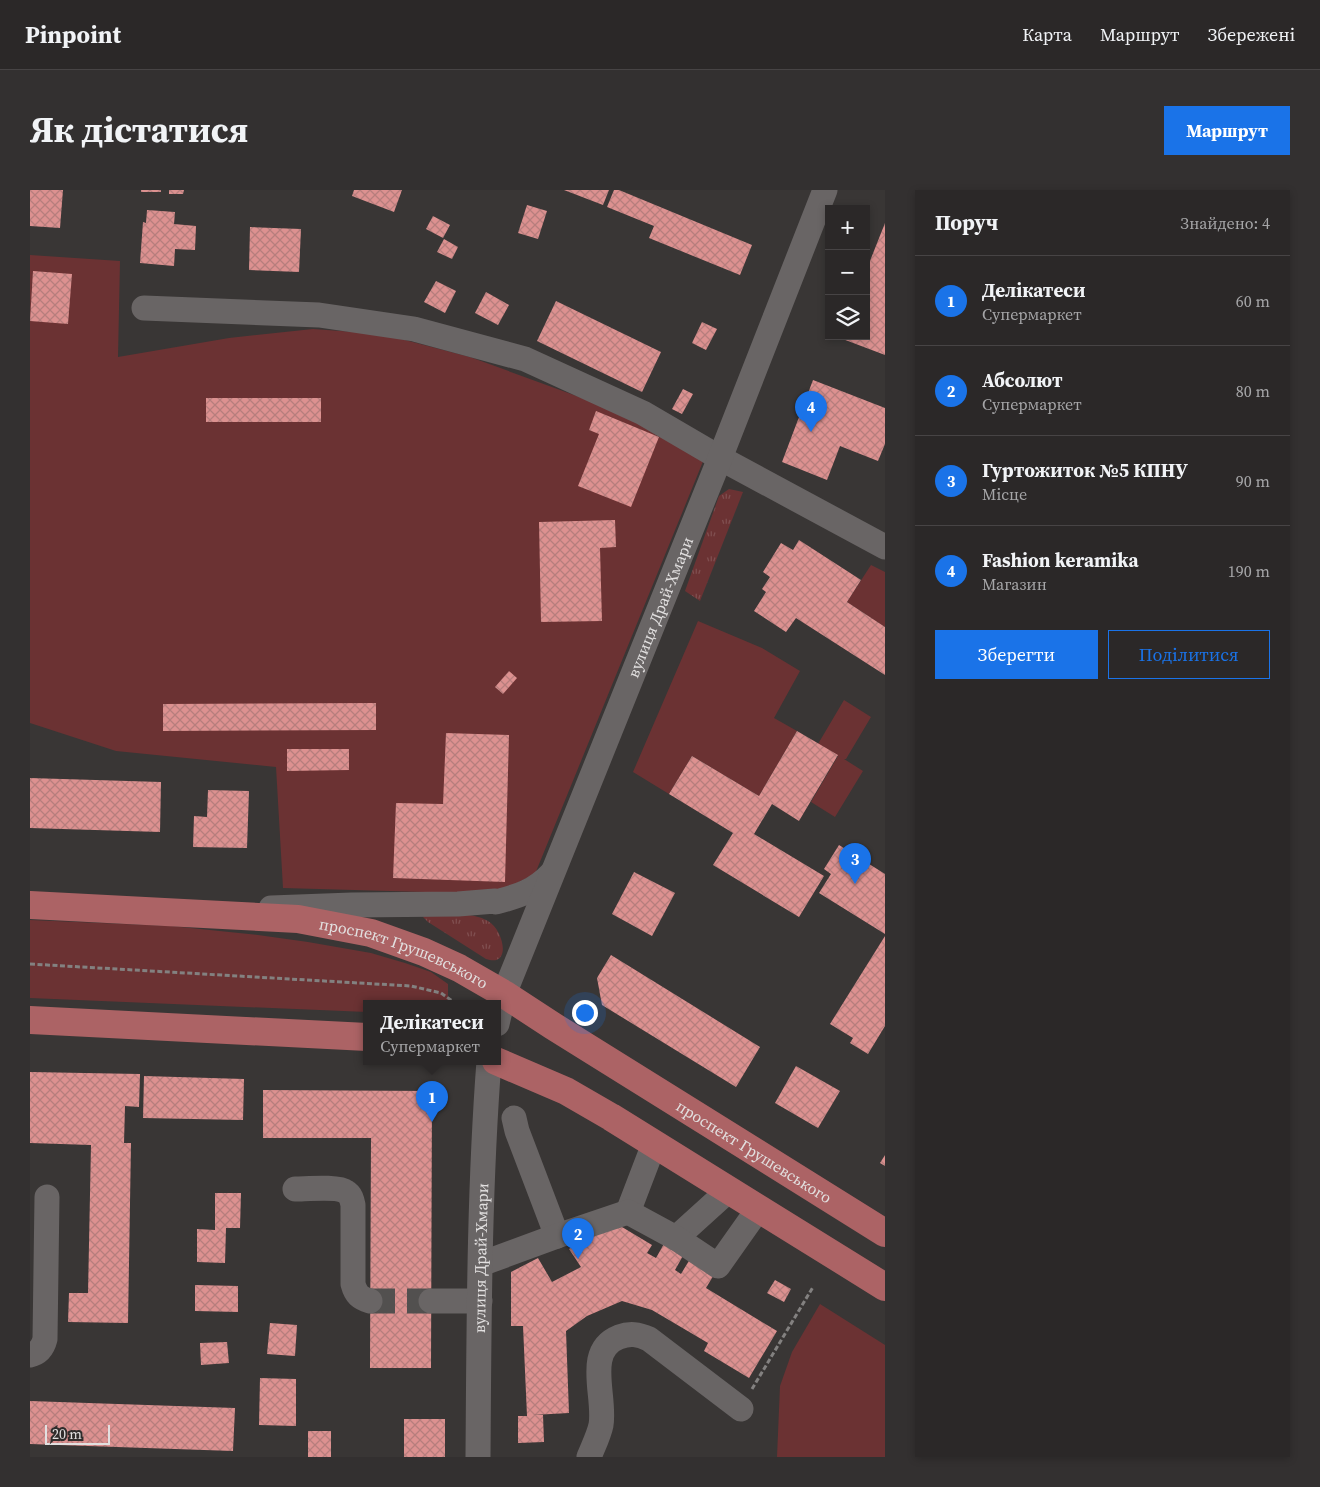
<!DOCTYPE html>
<html lang="uk">
<head>
<meta charset="utf-8">
<style>
  body { margin:0; font-family:"Source Serif 4",serif; background:#333030; color:#f1f3f6 }
  .controls { position:absolute; right:15px; top:15px; display:grid; overflow:hidden; border-radius:0px; box-shadow:0 2px 8px #0003 }
  .controls button { width:45px; height:45px; display:grid; place-items:center; padding:0; border:0; border-bottom:1px solid #474445; background:#2b2828; color:#f1f3f6; font:25px sans-serif }
  .scale { position:absolute; left:15px; bottom:12px; width:65px; box-sizing:border-box; padding-left:5px; border:2px solid #e2e0e0; border-top:0; font-size:14px; line-height:18px; white-space:nowrap; color:#e2e0e0; -webkit-text-stroke:4px #2f2c2b; paint-order:stroke }
  .you { position:absolute; left:554px; top:822px; width:18px; height:18px; margin:-12px; border:4px solid #fff; border-radius:50%; background:#1a73e8; box-shadow:0 0 0 8px #1a73e833 }
  .badge { display:grid; place-items:center; width:32px; height:32px; border-radius:50%; background:#1a73e8; color:#fff; font-size:16px; font-weight:700 }
  .pin { position:absolute; translate:-50% -41px; filter:drop-shadow(0 1px 2px #0008) }
  .pin::after { content:''; position:absolute; top:26px; width:18px; height:15px; background:inherit; clip-path:polygon(0 0,100% 0,50% 100%) }
  .popup { position:absolute; left:333px; top:810px; width:138px; height:65px; box-sizing:border-box; display:grid; place-content:center; border-radius:0px; background:#2b2828; filter:drop-shadow(0 1px 4px #0005); font-size:16px; white-space:nowrap; color:#a6a6a8 }
  .popup b { font-size:19px; color:#f1f3f6 }
  .popup::after { content:''; position:absolute; left:50%; top:100%; margin-left:-10px; border:10px solid transparent; border-top-color:#2b2828 }
  .list { margin:0; padding:0; list-style:none }
  h2 { display:flex; justify-content:space-between; align-items:center; height:65px; margin:0; padding:0 20px; font-size:21px }
  h2 small { font-size:16px; font-weight:400; color:#a6a6a8 }
  .list li { display:grid; grid-template-columns:32px 1fr auto; gap:15px; align-items:center; box-sizing:border-box; height:90px; padding:0 20px; border-top:1px solid #474445 }
  .list b { display:block; font-size:19px; white-space:nowrap }
  .list p { margin:0; font-size:16px; white-space:nowrap; color:#a6a6a8 }
  .list em { font-size:16px; font-style:normal; color:#a6a6a8 }
  .actions { display:flex; gap:10px; padding:15px 20px }
  .actions a { flex:1; padding:11px 0; border:1px solid #1a73e8; border-radius:0px; text-align:center; font-size:18px; color:#1a73e8 }
  .actions .main { background:#1a73e8; color:#fff }
  .icon { flex:none; width:28px; height:28px; fill:none; stroke:currentColor; stroke-width:2; stroke-linecap:round; stroke-linejoin:round }
  .map { position:relative; flex:none; width:855px; height:1267px; overflow:hidden; border-radius:0px }
  header { display:flex; align-items:center; gap:30px; box-sizing:border-box; height:70px; padding:0 25px; background:#2b2828; border-bottom:1px solid #474445 }
  header strong { font-size:24px }
  nav { display:flex; gap:28px; margin-inline-start:auto; font-size:18px }
  .intro { display:flex; align-items:center; justify-content:space-between; box-sizing:border-box; height:120px; padding:0 30px }
  h1 { margin:0; font-size:35px }
  .button { padding:12px 22px; border-radius:0px; background:#1a73e8; color:#fff; font-size:18px; font-weight:700 }
  main { display:flex; gap:30px; padding:0 30px }
  aside { flex:1; background:#2b2828; border-radius:0px; box-shadow:0 2px 8px #0003 }
  .map>svg:first-child { display:block }
  .grass { fill:url(#grass-tufts) }
  .park { fill:#6b3233 }
  .building { fill:url(#building-cross-hatch) }
  .lines { fill:none; stroke-linecap:round; stroke-linejoin:round }
  .minor-tunnel { stroke:#52504f; stroke-width:25; stroke-dasharray:25 12; stroke-linecap:butt }
  .path { stroke:#838180; stroke-width:3; stroke-dasharray:5 2.5; stroke-linecap:butt }
  .minor { stroke:#696565; stroke-width:25 }
  .major { stroke:#ac6365; stroke-width:28 }
  .labels { text-anchor:middle; dominant-baseline:central; stroke-width:5; stroke-linejoin:round; paint-order:stroke }
  .street-label { font-size:16px; fill:#e2e0e0; stroke:#2f2c2b }
</style>
</head>
<body>
<header>
<strong>Pinpoint</strong>
<nav><a>Карта</a><a>Маршрут</a><a>Збережені</a></nav>
</header>
<div class="intro"><h1>Як дістатися</h1><a class="button">Маршрут</a></div>
<main>
<div class="map">
<svg width="855" height="1267" viewBox="0 0 855 1267">
  <defs>
    <pattern id="grass-tufts" width="24" height="20" patternUnits="userSpaceOnUse" patternTransform="scale(1.25)"><rect width="24" height="20" fill="#6b3233"/><path d="M3 7l-1-3M5 7V3M7 7l1-3M15 17l-1-3M17 17v-4M19 17l1-3" fill="none" stroke="#804f50"/></pattern>
    <pattern id="building-cross-hatch" width="8" height="8" patternUnits="userSpaceOnUse" patternTransform="scale(1.25)"><rect width="8" height="8" fill="#dc9190"/><path d="M0 0l8 8M0 8l8-8" fill="none" stroke="#b67e7d"/></pattern>
  </defs>
  <rect width="100%" height="100%" fill="#393635"/>
  <!-- grass -->
  <g class="grass">
    <path d="M699,299L713,302L670,411L655,401L689,306Z"/>
    <path d="M397,723C414,724 443,722 458,731C474,740 482,778 456,769L398,732L393,727Z"/>
  </g>
  <!-- park -->
  <g class="park">
    <path d="M0,65L90,71L88,167L199,148L283,139L352,144L440,167L585,220L674,269L505,684L465,704L253,698L246,577L86,561L0,533Z"/>
    <path d="M841,375L855,382V437L817,412Z"/>
    <path d="M668,431L732,458L770,481L744,528L767,541L729,606L662,566L639,604L603,582Z"/>
    <path d="M814,510L841,527L816,569H814L833,581L805,627L781,612L808,566L788,554Z"/>
    <path d="M0,730L141,736L228,745L278,752L341,763L375,773L401,782L418,794V813H337V822L0,808Z"/>
    <path d="M790,1114L855,1155V1267H747L750,1196L762,1162Z"/>
  </g>
  <!-- building -->
  <g class="building">
    <path d="M0,0H33L30,38L0,36Z"/>
    <rect x="111" y="0" width="20" height="2"/>
    <path d="M139,0H154L153,4H139Z"/>
    <path d="M324,0H372L364,22L322,6Z"/>
    <path d="M534,0H579L573,15Z"/>
    <path d="M584,0H589L722,55L710,85L619,48L624,36L577,17Z"/>
    <path d="M497,15L517,21L508,49L488,43Z"/>
    <path d="M117,20L145,22L144,34L166,36L165,60L145,59L144,76L110,73L113,32L116,33Z"/>
    <path d="M403,26L420,35L413,48L396,39Z"/>
    <path d="M855,33V165L810,148L811,146H836V81Z"/>
    <path d="M220,37L271,39L269,82L219,80Z"/>
    <path d="M414,49L428,57L422,69L407,62Z"/>
    <path d="M3,81L42,84L38,134L0,131Z"/>
    <path d="M406,91L426,101L415,123L394,112Z"/>
    <path d="M456,102L479,115L468,135L445,123Z"/>
    <path d="M526,111L631,162L612,202L507,151Z"/>
    <path d="M672,132L687,139L676,160L662,153Z"/>
    <path d="M783,190L855,218V254L848,271L810,256L797,290L752,272Z"/>
    <path d="M653,199L663,204L652,224L642,219Z"/>
    <rect x="176" y="208" width="115" height="24"/>
    <path d="M566,221L629,247L601,317L548,296L569,244L559,240Z"/>
    <path d="M585,330L586,357L570,358L572,431L511,432L509,332Z"/>
    <path d="M769,350L831,390L817,412L855,437V485L766,428L756,442L724,421L736,402L732,399L740,387L733,382L751,353L763,360Z"/>
    <path d="M479,481L487,488L473,504L465,497Z"/>
    <path d="M346,513V540L133,541V514Z"/>
    <path d="M767,541L808,565L769,631L742,614L724,644L794,686L769,727L683,675L703,643L639,604L662,566L729,606Z"/>
    <path d="M416,543L479,545L475,692L363,688L366,613L413,614Z"/>
    <path d="M257,559H319V580L257,581Z"/>
    <path d="M0,588L131,592L130,642L0,638Z"/>
    <path d="M178,600L219,601L217,658L163,657L164,626L177,627Z"/>
    <path d="M809,655L855,684V744L789,703L801,684L794,679Z"/>
    <path d="M604,682L645,703L622,746L582,724Z"/>
    <path d="M855,746V836L838,864L820,853L823,848L800,834Z"/>
    <path d="M581,765L730,857L706,897L572,815L567,788Z"/>
    <path d="M766,876L810,901L788,938L745,913Z"/>
    <path d="M0,882L110,884L109,917L95,916L94,953H101L98,1133L38,1132L39,1103H58L61,955L0,953Z"/>
    <path d="M114,886L214,889L213,930L113,928Z"/>
    <path d="M233,900L402,901L401,1178H340L341,948H233Z"/>
    <path d="M855,965V976L850,973Z"/>
    <path d="M185,1003H211L210,1038H196L195,1073L167,1072V1039L185,1040Z"/>
    <path d="M592,1037L622,1055L617,1063L626,1068L635,1052L654,1064L645,1080L651,1084L660,1069L685,1083L676,1098L747,1141L719,1188L674,1161L678,1153L622,1120L592,1111L557,1126L536,1141L539,1223L503,1225H513L514,1252L488,1253V1226H497L493,1136H481V1082L508,1068L522,1092L551,1077L539,1059L562,1044Z"/>
    <path d="M745,1090L761,1099L754,1112L737,1103Z"/>
    <path d="M165,1095L208,1096V1122L165,1121Z"/>
    <path d="M240,1133L267,1135L265,1166L237,1164Z"/>
    <path d="M197,1152L199,1173L171,1175L170,1153Z"/>
    <path d="M230,1188L266,1189V1236L229,1235Z"/>
    <path d="M0,1211L205,1218L203,1261L0,1254Z"/>
    <rect x="374" y="1229" width="41" height="38"/>
    <rect x="278" y="1241" width="23" height="26"/>
  </g>
  <g class="lines">
    <!-- minor-tunnel -->
    <path class="minor-tunnel" d="M340,1111H401"/>
    <!-- path -->
    <g class="path">
      <path d="M0,774L381,796L411,803L425,813"/>
      <path d="M722,1199L783,1097"/>
    </g>
    <!-- minor -->
    <g class="minor">
      <path d="M114,118L289,125L384,139L495,169L613,223L690,268L855,357"/>
      <path d="M241,718L322,715L428,714L465,711L466,712C489,706 505,701 522,683"/>
      <path id="s1" d="M467,834L474,804L690,268L795,0"/>
      <path d="M484,928L487,941L527,1046"/>
      <path d="M265,999C276,999 308,996 316,1002C321,1005 322,1010 323,1015V1094C326,1105 330,1108 340,1111"/>
      <path d="M598,1022L624,954"/>
      <path d="M646,1048L699,1000"/>
      <path d="M451,1074L527,1046L598,1022L646,1048L688,1076L729,1018"/>
      <path d="M401,1111H450"/>
      <path d="M0,1165C9,1163 13,1157 15,1149L17,1007"/>
      <path id="s2" d="M448,1267C449,1135 449,1002 459,871"/>
      <path d="M559,1267C563,1257 569,1245 571,1235C576,1206 554,1161 589,1147C600,1143 608,1144 619,1149L711,1219"/>
    </g>
    <!-- major -->
    <g class="major">
      <path id="s3" d="M0,715L268,729L341,743L394,762L429,778L474,804L523,836L855,1043"/>
      <path d="M0,830L337,847"/>
      <path d="M466,871L536,901L581,927L855,1097"/>
    </g>
  </g>
  <g class="labels">
    <!-- street labels -->
    <g class="street-label">
      <text stroke="none"><textPath href="#s1" startOffset="448">вулиця Драй-Хмари</textPath></text>
      <text stroke="none"><textPath href="#s3" startOffset="380">проспект Грушевського</textPath></text>
      <text stroke="none"><textPath href="#s3" startOffset="785">проспект Грушевського</textPath></text>
      <text stroke="none"><textPath href="#s2" startOffset="199">вулиця Драй-Хмари</textPath></text>
    </g>
  </g>
</svg>
<div class="controls">
<button>+</button>
<button>−</button>
<button><svg class="icon" aria-label="layers" viewBox="0 0 24 24"><path d="M12 4l9 5-9 5-9-5zM3 14l9 5 9-5"/></svg></button>
</div>
<div class="scale">20 m</div>
<div class="you"></div>
<div class="pin badge" style="left:402px;top:932px">1</div>
<div class="popup"><b>Делікатеси</b>Супермаркет</div>
<div class="pin badge" style="left:548px;top:1069px">2</div>
<div class="pin badge" style="left:825px;top:694px">3</div>
<div class="pin badge" style="left:781px;top:242px">4</div>
</div>
<aside>
<h2>Поруч<small>Знайдено: 4</small></h2>
<ul class="list">
<li><span class="badge">1</span><div><b>Делікатеси</b><p>Супермаркет</p></div><em>60 m</em></li>
<li><span class="badge">2</span><div><b>Абсолют</b><p>Супермаркет</p></div><em>80 m</em></li>
<li><span class="badge">3</span><div><b>Гуртожиток №5 КПНУ</b><p>Місце</p></div><em>90 m</em></li>
<li><span class="badge">4</span><div><b>Fashion keramika</b><p>Магазин</p></div><em>190 m</em></li>
</ul>
<div class="actions"><a class="main">Зберегти</a><a>Поділитися</a></div>
</aside>
</main>
</body>
</html>
